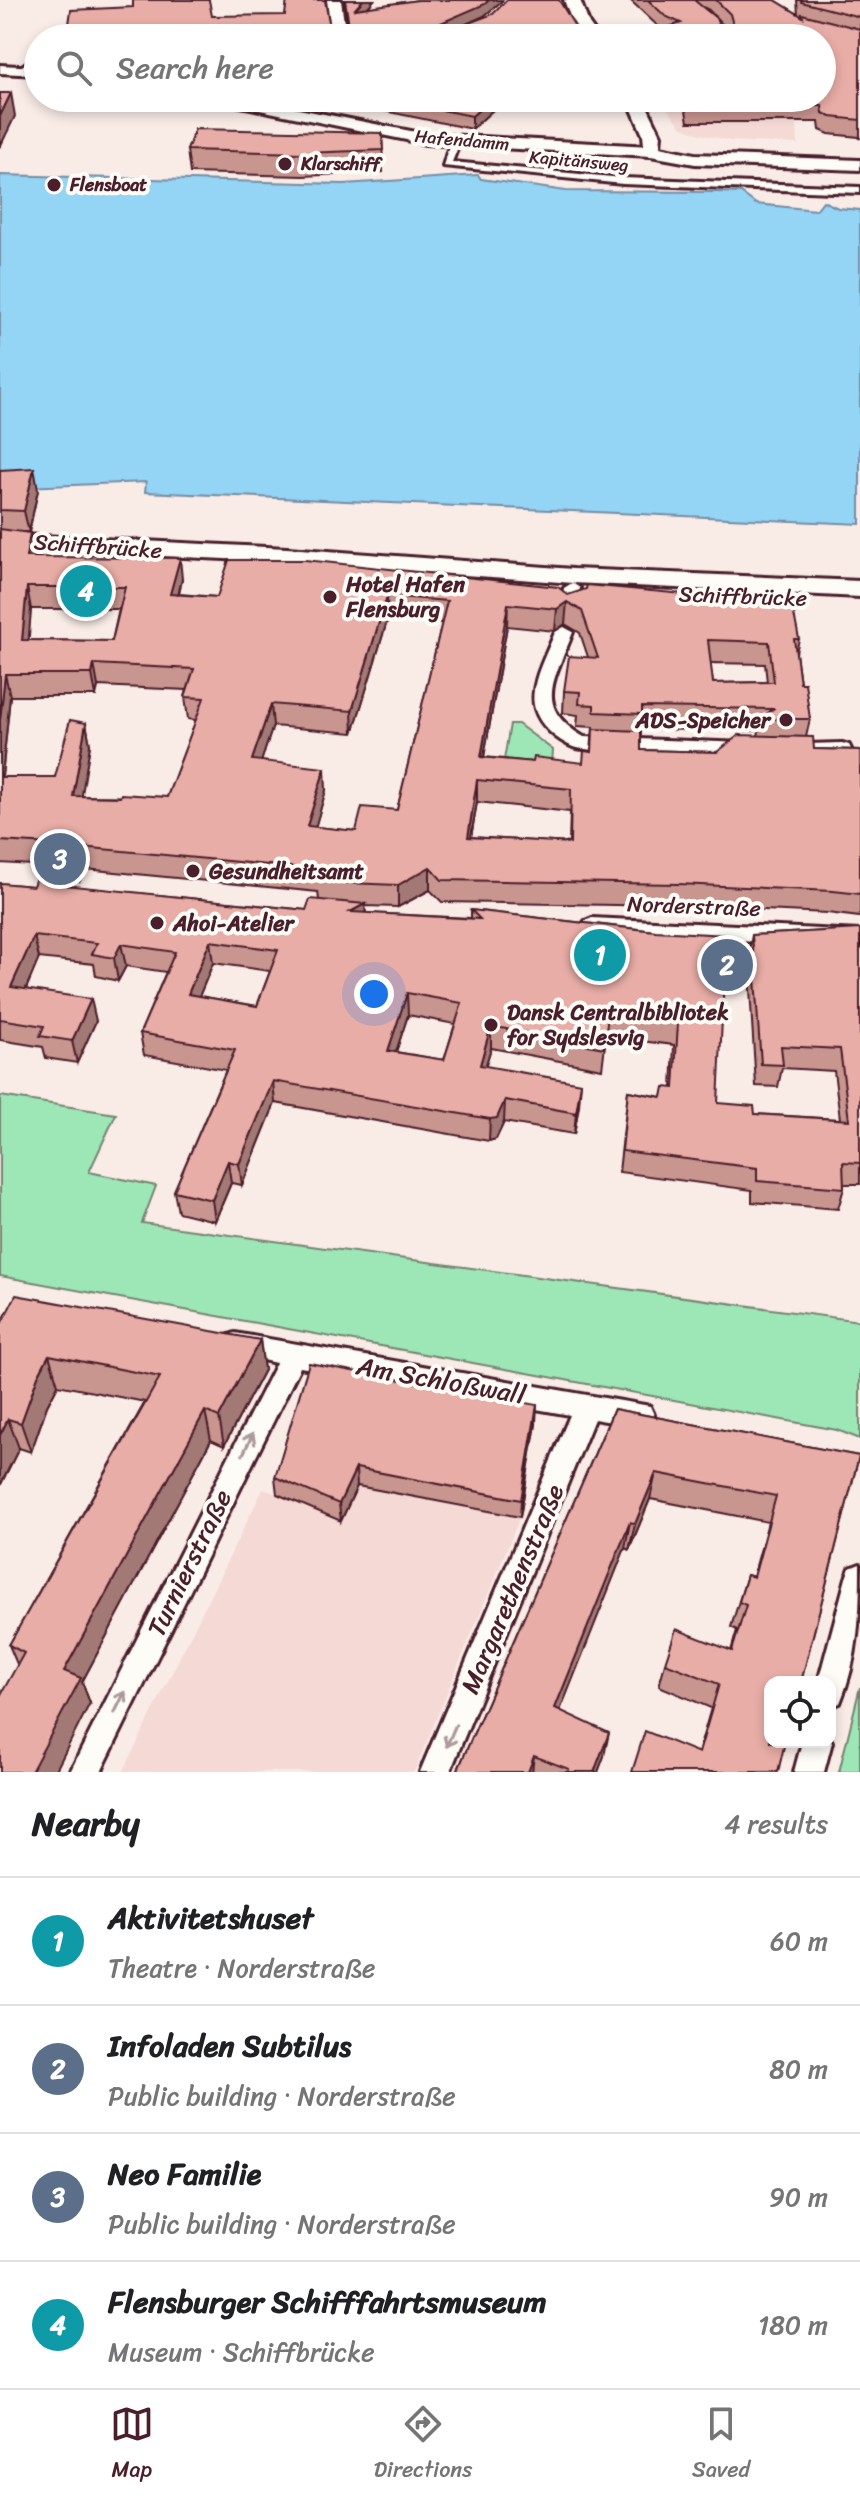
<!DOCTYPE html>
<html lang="en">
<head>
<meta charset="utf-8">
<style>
  body { margin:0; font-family:Sriracha,sans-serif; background:#f6f6f6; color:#202124 }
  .controls { position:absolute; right:24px; bottom:24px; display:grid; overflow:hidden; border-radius:16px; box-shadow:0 4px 12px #0003 }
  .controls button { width:72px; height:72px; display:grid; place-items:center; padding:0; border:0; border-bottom:2px solid #e0e0e0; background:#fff; color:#202124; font:40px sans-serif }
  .you { position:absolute; left:374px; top:994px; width:28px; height:28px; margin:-20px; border:6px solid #fff; border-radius:50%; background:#1a73e8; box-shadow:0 0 0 12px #1a73e833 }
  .badge { display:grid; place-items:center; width:52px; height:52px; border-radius:50%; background:#4a1f2b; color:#fff; font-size:26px; font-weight:700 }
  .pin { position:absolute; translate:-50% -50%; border:4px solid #fff; box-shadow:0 2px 8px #0006 }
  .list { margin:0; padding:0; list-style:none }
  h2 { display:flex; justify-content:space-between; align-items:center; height:104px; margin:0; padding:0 32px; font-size:34px }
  h2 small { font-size:26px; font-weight:400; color:#757577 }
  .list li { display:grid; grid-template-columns:52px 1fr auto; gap:24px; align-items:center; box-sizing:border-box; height:128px; padding:0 32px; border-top:2px solid #e0e0e0 }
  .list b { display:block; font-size:30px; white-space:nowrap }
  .list p { margin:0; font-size:26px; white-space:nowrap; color:#757577 }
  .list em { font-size:26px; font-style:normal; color:#757577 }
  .icon { flex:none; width:44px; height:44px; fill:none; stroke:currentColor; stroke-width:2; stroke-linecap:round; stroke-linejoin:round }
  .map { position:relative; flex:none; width:860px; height:1772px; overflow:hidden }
  .search { position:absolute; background:#fff; box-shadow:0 4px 12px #0003; left:24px; right:24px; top:24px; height:88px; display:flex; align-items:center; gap:20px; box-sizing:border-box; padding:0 28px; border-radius:44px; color:#757577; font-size:30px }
  .sheet { height:616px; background:#fff }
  nav { display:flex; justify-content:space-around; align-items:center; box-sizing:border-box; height:112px; border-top:2px solid #e0e0e0; background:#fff; font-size:22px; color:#757577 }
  nav a { display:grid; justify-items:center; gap:4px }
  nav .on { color:#4a1f2b }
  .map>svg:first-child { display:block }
  .built { fill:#f4d9d4 }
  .green { fill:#9de7b6; stroke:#748370; stroke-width:2 }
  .water { fill:#94d4f5; stroke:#768ca4; stroke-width:2 }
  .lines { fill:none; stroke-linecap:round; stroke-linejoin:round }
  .pedestrian-casing { stroke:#4a1f2b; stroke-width:6 }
  .minor-casing { stroke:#4a1f2b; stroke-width:6 }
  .tertiary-casing { stroke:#4a1f2b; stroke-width:6 }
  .secondary-casing { stroke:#4a1f2b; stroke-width:6 }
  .pedestrian { fill:#fdfcf7; fill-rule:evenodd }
  .minor { fill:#fdfcf7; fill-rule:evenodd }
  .tertiary { fill:#fdfcf7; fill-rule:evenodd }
  .secondary { fill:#fdfcf7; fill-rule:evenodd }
  .wall { fill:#c8958f; stroke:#4a1f2b; stroke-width:2; fill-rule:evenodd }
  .shaded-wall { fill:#a27974; stroke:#4a1f2b; stroke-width:2 }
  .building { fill:#e8ada6; stroke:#4a1f2b; stroke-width:2; fill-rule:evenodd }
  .oneway { stroke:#ac999b }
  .poi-dot { fill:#4a1f2b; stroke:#fdfcf7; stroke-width:3 }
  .labels { text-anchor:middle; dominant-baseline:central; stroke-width:8; stroke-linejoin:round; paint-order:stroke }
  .far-street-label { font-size:18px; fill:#4a1f2b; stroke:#fdfcf7 }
  .far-poi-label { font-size:18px; font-weight:bold; fill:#4a1f2b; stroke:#fdfcf7; text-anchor:start }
  .street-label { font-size:22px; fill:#4a1f2b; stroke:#fdfcf7 }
  .poi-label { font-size:22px; font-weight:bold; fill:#4a1f2b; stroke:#fdfcf7; text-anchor:start }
  .near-street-label { font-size:26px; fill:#4a1f2b; stroke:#fdfcf7 }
</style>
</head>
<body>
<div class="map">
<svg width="860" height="1772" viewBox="0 0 860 1772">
  <rect width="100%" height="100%" fill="#f9ece7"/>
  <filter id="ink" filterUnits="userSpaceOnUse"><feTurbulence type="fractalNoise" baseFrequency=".0125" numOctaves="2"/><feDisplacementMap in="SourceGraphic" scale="16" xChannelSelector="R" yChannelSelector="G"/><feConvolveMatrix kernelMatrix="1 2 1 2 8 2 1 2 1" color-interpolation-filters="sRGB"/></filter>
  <g filter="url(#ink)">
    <!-- built -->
    <g class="built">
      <path d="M659,98H789L797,123L798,144L731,141L700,134L682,127Z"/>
      <path d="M536,1424L520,1517L414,1772H123L263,1489L277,1494Z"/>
    </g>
    <!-- green -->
    <g class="green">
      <path d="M510,724H518L553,750L551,777L502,772Z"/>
      <path d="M0,1096L116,1114L89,1172L156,1186L142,1223L860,1321V1439L837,1430L0,1276Z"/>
      <path d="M860,1687V1772H839Z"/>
    </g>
    <!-- water -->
    <path class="water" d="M0,175L344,184L478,175L481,179L566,191L717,192L741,193L756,204L816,210L823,201L838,208L860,210V524L145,492L146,482L0,488Z"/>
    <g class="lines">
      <!-- pedestrian casing -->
      <g class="pedestrian-casing">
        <path id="pedestrian" d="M455,139L460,142L452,162L623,178L860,187V193L623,184L443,166L450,142Z"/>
      </g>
      <!-- minor casing -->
      <g class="minor-casing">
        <g id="minor">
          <path d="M38,55V63L27,72H19V68Z"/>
          <path d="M572,583L580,588L576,609L568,614L560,609L564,588Z"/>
          <path d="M564,627L573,632C556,678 531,706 584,737L746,743L753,745L755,749L753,753C739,757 584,752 573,747C557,740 540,726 535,709C528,685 547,654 555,632Z"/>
          <path d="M842,743L849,745L851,749L849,753L806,756L797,750L806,744Z"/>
          <path d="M592,918L860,931V947L592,934L585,931L582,926L585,921Z"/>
          <path d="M235,1333L650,1406L654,1415L650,1424L641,1427L594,1419L450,1772H420L570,1415L300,1367L101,1772H70L276,1363L226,1352L222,1344L226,1336Z"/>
          <path d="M860,1564C860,1612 859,1658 840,1703L830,1707V1682H818L846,1578L850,1568Z"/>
          <path d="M830,1738L832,1742L824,1772H794L802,1742H830Z"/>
        </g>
      </g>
      <!-- tertiary casing -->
      <g class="tertiary-casing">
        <g id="tertiary">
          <path d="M327,0H341L346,38H332Z"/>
          <path d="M0,65L38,67V75L0,73Z"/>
          <path d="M214,98H243L426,134L651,146L659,151L651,156L426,144L221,102Z"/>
        </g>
      </g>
      <!-- secondary casing -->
      <g class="secondary-casing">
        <g id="secondary">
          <path d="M564,0H580L589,24L599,38H583L573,24Z"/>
          <path d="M627,98H643L661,135L660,147L695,154L860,160V170L695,164L645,155L643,135Z"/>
          <path d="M0,534L287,548L573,569L860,581V597L573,583L287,562L0,548Z"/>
        </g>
      </g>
      <!-- pedestrian -->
      <use href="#pedestrian" class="pedestrian"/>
      <!-- minor -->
      <use href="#minor" class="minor"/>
      <!-- tertiary -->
      <use href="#tertiary" class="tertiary"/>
      <!-- secondary -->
      <use href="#secondary" class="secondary"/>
    </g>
    <!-- wall -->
    <g class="wall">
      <path d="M344,0H374L367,8L418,0H503L484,16L466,25L582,38H69L68,31L212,16L346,29L348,26Z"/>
      <path d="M630,0H775L798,14L797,0H860V139L859,137L829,134L820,130L819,122H688L684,98H822V38H650V33L661,29ZM703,7L709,10L723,25H719Z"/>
      <path d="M321,98H506L472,129Z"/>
      <path d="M382,133L383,172L303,176L190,173L187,150Z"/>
      <path d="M0,470L38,490L29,532H19L30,533L34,557L182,579L179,594L217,597L568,595L799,639L796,653L800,683L810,719L806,737L814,749L860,750V917L827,913L674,906L442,902L430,890L398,907L365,906L366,913L471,918V910L655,931L718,1103L755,1114L840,1119L834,1071L782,1068L778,1087L756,1086L748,957L752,935L860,929V1184H844V1188L838,1209L752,1202V1190L619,1172L628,1091L662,1097L672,1088L674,1045L606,1037L602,1069L491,1048L485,1066L579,1105L574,1134L504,1122L496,1139L489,1141L275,1103L242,1185L231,1183L215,1221L178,1212L174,1191L226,1070L144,1055L140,1033L166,972L126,966L118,981L96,976L94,964L39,958L26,989L96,1021L77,1063L46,1058L43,1047L0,1040V883L33,886L50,876L48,866L0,863V866ZM31,609H119L112,641L28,640ZM388,618L442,623L397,810L356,831L315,827L326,790L261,761L273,726L353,733ZM565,624L580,633L588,657L564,691L563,713L578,715L577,726L593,727L591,752L583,763L533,762L484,757L507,626L555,631ZM710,663L765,664L767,682L713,683ZM98,686L187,690L185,697L188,719L196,720L167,797L81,796L90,745L86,723L55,777H2L10,696H96ZM640,729L759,731L758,736L717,752L641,750ZM477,802L570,812L569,843L471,837ZM85,869L318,892L319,900L306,910L69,886L67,879L80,880ZM213,963L270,971L257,1006L199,996ZM408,1015L455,1024L444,1060L396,1052Z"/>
      <path d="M0,1326L260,1340L264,1370L224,1446L211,1440L82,1682L90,1703L17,1664L9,1645L145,1402L58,1385L47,1406L31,1452L19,1448L0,1486Z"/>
      <path d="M614,1409L859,1456L801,1682L698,1753L711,1708L659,1686L665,1663L731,1651L737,1630L731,1627L747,1575L753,1577L768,1522L650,1499L629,1550L625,1548L560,1710L604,1756L598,1772H457Z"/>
      <path d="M536,1424L520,1517L357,1486L341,1521L277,1494L275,1477Z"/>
    </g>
    <!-- shaded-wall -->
    <g class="shaded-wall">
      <path d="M363,0H374L355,22V9Z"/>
      <path d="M489,0H503L484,16L435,38L434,26Z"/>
      <path d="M11,93L15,116L0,147V116Z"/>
      <path d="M492,98H506L472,129V116Z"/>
      <path d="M542,98H572L542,102Z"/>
      <path d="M34,468L38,490L29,532L24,511Z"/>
      <path d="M30,533L34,555L31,579L26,557Z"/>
      <path d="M180,558L182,579L173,616L170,594Z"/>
      <path d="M27,587L31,609L27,662L22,640Z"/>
      <path d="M387,596L388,618L353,733L352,711Z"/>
      <path d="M567,602L565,624L555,631L557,609Z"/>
      <path d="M508,604L507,626L480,779L481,757Z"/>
      <path d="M94,664L98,686L96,696L92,674Z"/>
      <path d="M5,674L10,696L0,795V720Z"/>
      <path d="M271,704L273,726L254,783L252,760Z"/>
      <path d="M86,723L90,745L78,819L73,796Z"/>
      <path d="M325,768L326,790L309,849L307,826Z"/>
      <path d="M477,780V802L467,860L468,837Z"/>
      <path d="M81,847L85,869L80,880L76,858Z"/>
      <path d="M430,867V890L398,907V885Z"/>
      <path d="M365,904L366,926L350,912Z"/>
      <path d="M34,936L39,958L17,1009L11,987Z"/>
      <path d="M210,941L213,963L191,1016L188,994Z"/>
      <path d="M121,944L126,966L118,981L114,958Z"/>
      <path d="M407,993L408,1015L389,1073L388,1051Z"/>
      <path d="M91,999L96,1021L77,1063L72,1041Z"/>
      <path d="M491,1026V1048L479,1087L480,1065Z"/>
      <path d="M273,1081L275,1103L242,1185L239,1164Z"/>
      <path d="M581,1083L579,1105L574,1134L576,1113Z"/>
      <path d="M505,1100L504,1122L496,1139L489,1141L490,1119Z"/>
      <path d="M228,1161L231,1183L215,1221L212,1200Z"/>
      <path d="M260,1340L264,1370L224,1446L219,1417Z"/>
      <path d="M49,1355L58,1385L47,1406L31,1452L21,1423L38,1376Z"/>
      <path d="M537,1405L536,1424L520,1517L521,1500Z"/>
      <path d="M205,1411L211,1440L82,1682L90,1703L55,1772H31L64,1671Z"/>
      <path d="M8,1419L19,1448L0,1486V1435Z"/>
      <path d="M356,1468L357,1486L341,1521L339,1504Z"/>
      <path d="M656,1473L650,1499L629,1550L635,1524Z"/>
      <path d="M630,1522L625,1548L552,1731L555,1708Z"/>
      <path d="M609,1733L604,1756L598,1772H594Z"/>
      <path d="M534,1756L532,1772H528Z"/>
    </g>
    <!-- building -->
    <g class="building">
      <path d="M133,0H209L212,16L285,15L287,0H325L330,28L346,29L349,25L345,0H363L355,9L418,0H489L485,4L434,26H461L493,14L507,0H559L582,38H108L117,29L68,31L71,10L133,7Z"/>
      <path d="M648,0H694L716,18L719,25H733L730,14L716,0H775L803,17L802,14L860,29V120L831,117L823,113L822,106H689L688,98H822V38H662L650,33L681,23L665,16Z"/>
      <path d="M801,0H860V17L801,2Z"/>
      <path d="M0,93H11L0,116Z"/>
      <path d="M381,98H492L472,116Z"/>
      <path d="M195,129L382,133L383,150L302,153L187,150Z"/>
      <path d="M34,468L24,511L0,510V470Z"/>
      <path d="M0,529L30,533L26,557L180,558L170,594L217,597L229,560H305L558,587L568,595L586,589L587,585L792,604L799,639H794L800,683H805L810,719H761L773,709L642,707V714L594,712V705L579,704L580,692L564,691L569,656L598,658L582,611L567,602L557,609L508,604L481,757L533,762L534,757L583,763L584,751L592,752L593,729L641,731V750L717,752L739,735L813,737L814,749L860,750V894L833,891L678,884L442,880L430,867L398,885L347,883L318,880L322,870L81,847L76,858L45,855L50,844L0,841V777H55L70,720L86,723L73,796L120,797L121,794L167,797L204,698L185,697L194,669L94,664L92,674H5L0,720ZM27,587H125L112,641L22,640ZM387,596L447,601L397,810L362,807L356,831L307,826L325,768L252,760L271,704L352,711ZM708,640L769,642L774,682L713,683ZM477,780L571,789L570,843L468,837Z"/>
      <path d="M37,875L67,877L63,885L306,910L310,899L365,904L350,912L480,919L471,910L655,931L726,935L718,1103L754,1106L755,1114L849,1120L840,1049L781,1046L783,1065L761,1064L752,935L860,929V1163L843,1162L844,1188L757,1181V1168L622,1151L628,1091L662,1097L664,1087L674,1088L678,1023L608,1015L604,1048L491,1026L480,1065L581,1083L576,1113L505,1100L497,1118L490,1119L273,1081L239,1164L228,1161L212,1200L174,1191L235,1050L140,1033L175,952L121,944L114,958L92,954L97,943L34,936L11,987L91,999L72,1041L40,1036L44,1026L0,1019V883L33,886ZM210,941L278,950L257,1006L188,994ZM407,993L462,1003L444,1060L388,1051Z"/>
      <path d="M16,1295L260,1340L219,1417L205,1411L64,1671L81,1678L31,1772H0V1696L24,1653L9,1645L160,1377L49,1355L38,1376L21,1423L8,1419L0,1435V1326Z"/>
      <path d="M309,1363L537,1405L521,1500L356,1468L339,1504L275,1477Z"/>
      <path d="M614,1409L859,1456L801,1682H770V1742H785L778,1772H632L645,1731L699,1753L719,1684L665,1663L676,1629L732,1651L746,1605L739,1602L747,1575L754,1577L776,1496L656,1473L635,1524L630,1522L555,1708L609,1733L594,1772H568L569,1769L534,1756L528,1772H457Z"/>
    </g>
    <!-- one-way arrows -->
    <defs><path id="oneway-shaft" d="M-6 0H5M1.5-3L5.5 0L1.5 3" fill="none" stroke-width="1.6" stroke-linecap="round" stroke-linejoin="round" transform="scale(2)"/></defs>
    <g class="oneway">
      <use href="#oneway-shaft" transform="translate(248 1444) rotate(-64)"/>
      <use href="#oneway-shaft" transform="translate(120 1702) rotate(-64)"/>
      <use href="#oneway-shaft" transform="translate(451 1736) rotate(113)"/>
    </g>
  </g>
  <!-- markers -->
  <g class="poi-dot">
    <circle cx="285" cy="164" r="8"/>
    <circle cx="54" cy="185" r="8"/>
    <circle cx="330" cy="597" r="8"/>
    <circle cx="786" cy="720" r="8"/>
    <circle cx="193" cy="871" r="8"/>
    <circle cx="157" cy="923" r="8"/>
    <circle cx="491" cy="1025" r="8"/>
  </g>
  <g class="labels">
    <!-- far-street labels -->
    <g class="far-street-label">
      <text transform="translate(462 140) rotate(5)">Hafendamm</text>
      <text transform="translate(579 161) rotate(5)">Kapitänsweg</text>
    </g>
    <!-- far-poi labels -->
    <g class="far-poi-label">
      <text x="301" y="164">Klarschiff</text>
      <text x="70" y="185">Flensboat</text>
    </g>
    <!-- street labels -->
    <g class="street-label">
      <text transform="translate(98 546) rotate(4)">Schiffbrücke</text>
      <text transform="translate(743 596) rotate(2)">Schiffbrücke</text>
      <text transform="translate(694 906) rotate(2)">Norderstraße</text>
    </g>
    <!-- poi labels -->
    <g class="poi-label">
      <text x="346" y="584">Hotel Hafen<tspan x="346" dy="25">Flensburg</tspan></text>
      <text x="770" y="720" text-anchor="end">ADS-Speicher</text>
      <text x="209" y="871">Gesundheitsamt</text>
      <text x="173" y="923">Ahoi-Atelier</text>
      <text x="507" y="1012">Dansk Centralbibliotek<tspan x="507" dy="25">for Sydslesvig</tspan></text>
    </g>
    <!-- near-street labels -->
    <g class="near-street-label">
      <text transform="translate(441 1380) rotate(10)">Am Schloßwall</text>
      <text transform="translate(189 1563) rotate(-64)">Turnierstraße</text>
      <text transform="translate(512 1589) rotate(-67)">Margarethenstraße</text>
    </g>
  </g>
</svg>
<div class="controls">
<button><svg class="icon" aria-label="locate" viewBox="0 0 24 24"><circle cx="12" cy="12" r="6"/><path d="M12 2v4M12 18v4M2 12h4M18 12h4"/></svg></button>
</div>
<div class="you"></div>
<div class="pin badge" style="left:600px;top:955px;background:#0f9aa8">1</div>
<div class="pin badge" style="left:727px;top:965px;background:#5c6f8a">2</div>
<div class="pin badge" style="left:60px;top:859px;background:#5c6f8a">3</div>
<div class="pin badge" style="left:86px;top:591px;background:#0f9aa8">4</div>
<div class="search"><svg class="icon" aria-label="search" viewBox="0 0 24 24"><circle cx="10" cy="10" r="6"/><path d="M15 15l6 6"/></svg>Search here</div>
</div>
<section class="sheet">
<h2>Nearby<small>4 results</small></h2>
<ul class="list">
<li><span class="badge" style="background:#0f9aa8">1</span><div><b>Aktivitetshuset</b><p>Theatre · Norderstraße</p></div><em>60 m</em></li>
<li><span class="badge" style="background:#5c6f8a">2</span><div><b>Infoladen Subtilus</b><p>Public building · Norderstraße</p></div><em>80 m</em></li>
<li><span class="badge" style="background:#5c6f8a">3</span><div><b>Neo Familie</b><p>Public building · Norderstraße</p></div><em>90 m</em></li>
<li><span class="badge" style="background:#0f9aa8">4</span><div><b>Flensburger Schifffahrtsmuseum</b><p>Museum · Schiffbrücke</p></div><em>180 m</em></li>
</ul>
</section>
<nav>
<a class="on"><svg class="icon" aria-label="map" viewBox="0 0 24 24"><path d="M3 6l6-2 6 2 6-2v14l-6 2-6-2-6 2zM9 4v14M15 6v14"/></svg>Map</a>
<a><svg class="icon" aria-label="directions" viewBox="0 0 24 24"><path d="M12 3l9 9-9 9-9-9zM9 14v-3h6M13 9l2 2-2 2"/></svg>Directions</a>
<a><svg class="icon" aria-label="saved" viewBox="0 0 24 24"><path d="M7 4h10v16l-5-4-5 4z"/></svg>Saved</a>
</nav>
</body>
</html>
